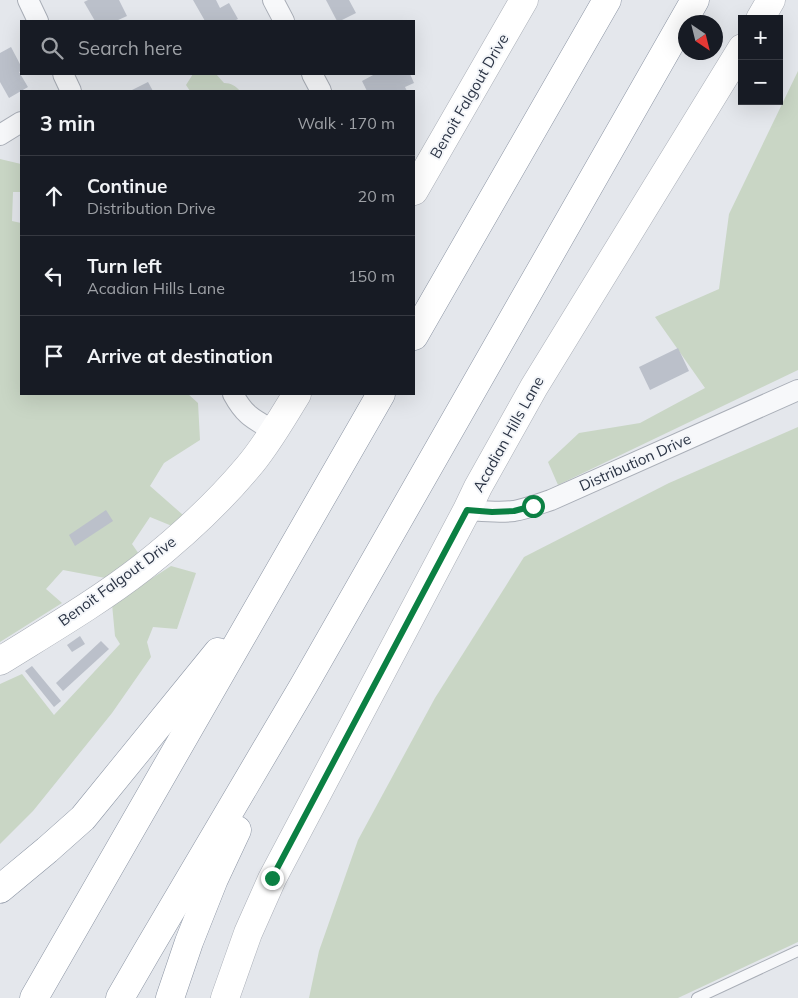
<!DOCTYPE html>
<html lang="en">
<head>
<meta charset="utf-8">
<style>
  body { margin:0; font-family:Mulish,sans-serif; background:#20242c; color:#f1f3f6 }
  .controls { position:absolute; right:15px; top:15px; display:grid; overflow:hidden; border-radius:0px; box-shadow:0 5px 20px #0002 }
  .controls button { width:45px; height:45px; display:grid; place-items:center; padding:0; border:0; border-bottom:1px solid #363941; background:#171b24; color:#f1f3f6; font:25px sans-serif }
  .compass { position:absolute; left:678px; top:15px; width:45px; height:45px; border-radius:50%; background:#171b24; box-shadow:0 5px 20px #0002; rotate:145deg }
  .stop { position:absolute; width:15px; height:15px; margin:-11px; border:4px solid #0b8043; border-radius:50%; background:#fff }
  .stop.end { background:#0b8043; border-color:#fff; box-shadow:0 1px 5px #0008 }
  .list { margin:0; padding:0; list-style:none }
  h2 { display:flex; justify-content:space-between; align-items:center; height:65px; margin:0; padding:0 20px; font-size:21px }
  h2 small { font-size:16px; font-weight:400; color:#9ea1a6 }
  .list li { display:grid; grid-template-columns:32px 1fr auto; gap:15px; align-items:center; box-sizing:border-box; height:80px; padding:0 20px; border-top:1px solid #363941 }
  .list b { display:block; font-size:19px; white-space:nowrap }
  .list p { margin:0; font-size:16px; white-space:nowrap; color:#9ea1a6 }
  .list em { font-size:16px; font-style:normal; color:#9ea1a6 }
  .icon { flex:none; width:28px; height:28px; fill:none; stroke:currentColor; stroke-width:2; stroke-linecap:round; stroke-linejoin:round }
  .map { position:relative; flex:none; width:798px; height:998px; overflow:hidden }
  .search { position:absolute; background:#171b24; box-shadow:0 5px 20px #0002; left:20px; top:20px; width:395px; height:55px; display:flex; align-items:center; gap:12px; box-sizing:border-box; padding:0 18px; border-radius:0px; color:#9ea1a6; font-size:19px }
  .panel { position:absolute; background:#171b24; box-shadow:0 5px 20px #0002; left:20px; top:90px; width:395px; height:305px; border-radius:0px }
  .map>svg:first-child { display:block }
  .green { fill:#c9d6c5 }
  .building { fill:#bbc0ca }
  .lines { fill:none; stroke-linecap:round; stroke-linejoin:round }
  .lane-casing { stroke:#a9aeb7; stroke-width:12 }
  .street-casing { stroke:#a9aeb7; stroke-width:22 }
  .secondary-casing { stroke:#a9aeb7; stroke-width:29 }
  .highway-casing { stroke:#8b94a3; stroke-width:29 }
  .lane { stroke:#f7f8fa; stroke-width:10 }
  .street { stroke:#f7f8fa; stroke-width:20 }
  .secondary { stroke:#fff; stroke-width:28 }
  .highway { stroke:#fff; stroke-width:28 }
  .route { stroke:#0b8043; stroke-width:6 }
  .labels { text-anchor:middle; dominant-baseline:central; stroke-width:4; stroke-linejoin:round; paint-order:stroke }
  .street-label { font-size:15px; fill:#2b3445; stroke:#f4f6f9 }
</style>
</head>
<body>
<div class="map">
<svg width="798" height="998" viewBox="0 0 798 998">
  <rect width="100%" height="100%" fill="#e4e7ec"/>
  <!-- green -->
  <g class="green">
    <path d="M798,71V370L558,485L548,462L579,433L640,423L705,388L655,317L719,289L729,214Z"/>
    <path d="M193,74H216L224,83C231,83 236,86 240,91H190L186,85Z"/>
    <path d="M0,159L21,164V192H13L12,221L21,223V394H188L198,403L200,440L164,463L150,486L183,515L172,526L150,517L132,544L141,557L116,580L63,570L46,589L62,603L0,642Z"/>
    <path d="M798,427V942L678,998H309L319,951L358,840L435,698L524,557L669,483Z"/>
    <path d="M171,566L196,573L177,629L153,627L147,642L151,657L112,713L33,811L0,844V684L22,674L54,715L120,644L115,636L112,604Z"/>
  </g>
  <!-- building -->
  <g class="building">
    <path d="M88,0H119L127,16L116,21H95L84,2Z"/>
    <path d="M193,0H216L220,8L229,3L238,19L234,21H205Z"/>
    <path d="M326,0H349L356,13L340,21H337Z"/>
    <path d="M11,47L21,66V71L19,72L28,87L9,98L0,82V53Z"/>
    <path d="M375,74H410L414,83L405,87L407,91H367L362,81Z"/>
    <path d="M148,82L153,91H130Z"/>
    <path d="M678,348L689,371L650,390L639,367Z"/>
    <path d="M106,510L113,521L75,546L69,535Z"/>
    <path d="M80,636L85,644L72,652L67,645Z"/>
    <path d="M101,641L109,649L63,691L56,683Z"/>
    <path d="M32,666L61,701L54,707L25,671Z"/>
  </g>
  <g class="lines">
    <!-- lane casing -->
    <g class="lane-casing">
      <path id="lane" d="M697,998L798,951"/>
    </g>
    <!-- street casing -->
    <g class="street-casing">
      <g id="street">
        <path d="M28,0L38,21"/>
        <path d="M273,0L284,21"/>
        <path d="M63,74L71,91"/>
        <path d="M312,74L321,91"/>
        <path d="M0,135L21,122"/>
        <path d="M233,394C245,416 253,419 274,431"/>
        <path d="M467,510C482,511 498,513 514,511C526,509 539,504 551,500L798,390"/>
      </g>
    </g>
    <!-- secondary casing -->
    <g class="secondary-casing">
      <g id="secondary">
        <path d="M760,19L771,0"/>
        <path d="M414,191L524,0"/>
        <path d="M0,661C48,631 98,602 143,567C181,537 217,504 248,467C267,445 282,418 297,394"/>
        <path d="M225,998L248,933L272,879L467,510L478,487L534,387L742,48"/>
      </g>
    </g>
    <!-- highway casing -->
    <g class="highway-casing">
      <g id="highway">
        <path d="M414,336L607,0"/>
        <path d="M0,889L47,850L83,818L218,652"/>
        <path d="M34,998L381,394"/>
        <path d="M120,998L146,953L304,685L695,0"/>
        <path d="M170,998L189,942L214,879L237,830"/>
      </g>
    </g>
    <!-- lane -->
    <use href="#lane" class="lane"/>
    <!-- street -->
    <use href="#street" class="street"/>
    <!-- secondary -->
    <use href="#secondary" class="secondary"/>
    <!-- highway -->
    <use href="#highway" class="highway"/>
  </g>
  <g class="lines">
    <!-- route -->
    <path class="route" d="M272,878L467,510L492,512L514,511L533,506"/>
  </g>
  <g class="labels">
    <!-- street labels -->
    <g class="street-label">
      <text transform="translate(469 96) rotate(-60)">Benoit Falgout Drive</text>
      <text transform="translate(508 434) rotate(-61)">Acadian Hills Lane</text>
      <text transform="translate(635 462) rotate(-24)">Distribution Drive</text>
      <text transform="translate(117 581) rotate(-36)">Benoit Falgout Drive</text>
    </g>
  </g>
</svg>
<div class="controls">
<button>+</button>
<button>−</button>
</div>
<svg class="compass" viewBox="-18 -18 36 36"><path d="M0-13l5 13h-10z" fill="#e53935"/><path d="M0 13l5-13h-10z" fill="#9ea1a6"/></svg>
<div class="stop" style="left:533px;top:506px"></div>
<div class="stop end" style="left:272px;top:878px"></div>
<div class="search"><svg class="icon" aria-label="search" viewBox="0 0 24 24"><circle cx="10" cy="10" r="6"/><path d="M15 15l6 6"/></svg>Search here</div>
<section class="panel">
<h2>3 min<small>Walk · 170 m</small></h2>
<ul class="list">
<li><svg class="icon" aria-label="ahead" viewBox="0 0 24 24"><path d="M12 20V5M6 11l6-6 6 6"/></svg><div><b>Continue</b><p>Distribution Drive</p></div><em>20 m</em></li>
<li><svg class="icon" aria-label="left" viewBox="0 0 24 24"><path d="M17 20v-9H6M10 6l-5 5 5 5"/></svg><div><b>Turn left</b><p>Acadian Hills Lane</p></div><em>150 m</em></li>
<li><svg class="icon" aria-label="arrive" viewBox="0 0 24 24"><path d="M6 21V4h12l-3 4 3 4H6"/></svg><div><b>Arrive at destination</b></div></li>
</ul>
</section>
</div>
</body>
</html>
